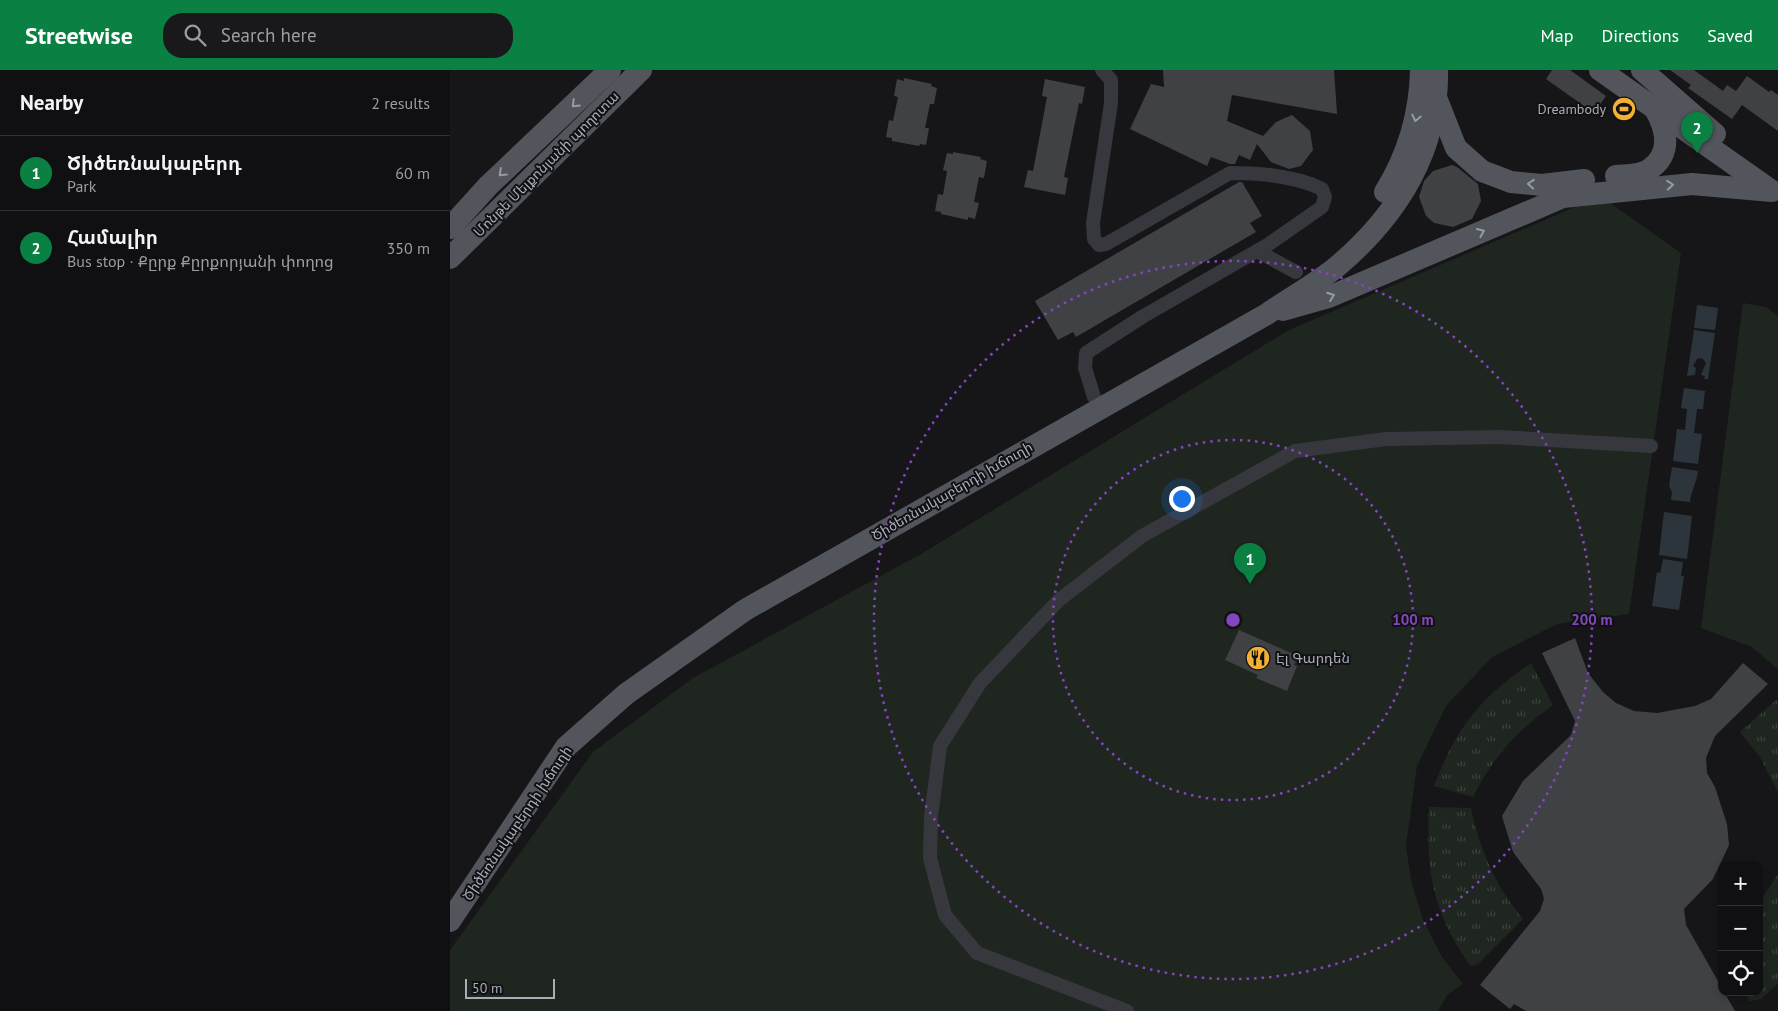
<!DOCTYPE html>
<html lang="en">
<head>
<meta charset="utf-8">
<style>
  body { margin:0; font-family:"PT Sans","Noto Sans Armenian",sans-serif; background:#19191b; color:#f1f3f6 }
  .controls { position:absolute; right:15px; bottom:15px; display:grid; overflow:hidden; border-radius:10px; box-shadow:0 2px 8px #0003 }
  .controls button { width:45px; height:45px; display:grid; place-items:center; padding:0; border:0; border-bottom:1px solid #303032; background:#101012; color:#f1f3f6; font:25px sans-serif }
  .scale { position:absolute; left:15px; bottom:12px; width:90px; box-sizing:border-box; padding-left:5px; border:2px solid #a8adb8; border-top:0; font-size:14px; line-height:18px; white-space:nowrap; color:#a8adb8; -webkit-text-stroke:4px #111113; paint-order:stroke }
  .you { position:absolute; left:731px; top:428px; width:18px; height:18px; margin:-12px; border:4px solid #fff; border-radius:50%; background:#1a73e8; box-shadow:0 0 0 8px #1a73e833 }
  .badge { display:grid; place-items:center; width:32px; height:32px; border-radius:50%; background:#0b8043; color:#fff; font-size:16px; font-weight:700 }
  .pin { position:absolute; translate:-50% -41px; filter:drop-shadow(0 1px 2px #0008) }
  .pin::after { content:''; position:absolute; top:26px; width:18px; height:15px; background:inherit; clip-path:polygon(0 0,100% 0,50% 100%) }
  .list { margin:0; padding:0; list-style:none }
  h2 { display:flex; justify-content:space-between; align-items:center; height:65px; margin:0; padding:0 20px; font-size:21px }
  h2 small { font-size:16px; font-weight:400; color:#9c9d9f }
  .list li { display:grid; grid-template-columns:32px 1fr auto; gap:15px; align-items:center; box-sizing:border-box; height:75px; padding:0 20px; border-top:1px solid #303032 }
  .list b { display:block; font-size:19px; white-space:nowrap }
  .list p { margin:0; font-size:16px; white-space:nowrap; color:#9c9d9f }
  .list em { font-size:16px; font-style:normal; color:#9c9d9f }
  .icon { flex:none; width:28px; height:28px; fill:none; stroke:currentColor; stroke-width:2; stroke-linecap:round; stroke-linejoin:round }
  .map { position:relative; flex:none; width:1328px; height:941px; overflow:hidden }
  header { display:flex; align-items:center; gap:30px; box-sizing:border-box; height:70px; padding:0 25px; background:#0b8043; color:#fff }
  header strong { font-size:24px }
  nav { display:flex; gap:28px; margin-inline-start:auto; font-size:18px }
  .search { width:350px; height:45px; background:#19191b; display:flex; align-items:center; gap:12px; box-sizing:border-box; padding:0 18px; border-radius:20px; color:#9c9d9f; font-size:19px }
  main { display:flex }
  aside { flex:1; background:#101012 }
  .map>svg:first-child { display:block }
  .grass { fill:url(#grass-tufts) }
  .park { fill:#1e261f }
  .water { fill:#2c353c }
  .building { fill:#404145 }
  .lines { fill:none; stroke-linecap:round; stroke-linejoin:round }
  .street { stroke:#37383d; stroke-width:14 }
  .primary { stroke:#53555c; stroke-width:22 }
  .oneway { stroke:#979ba6 }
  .ring { fill:none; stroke:#8446be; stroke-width:2.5; stroke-dasharray:2.5 5 }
  .labels { text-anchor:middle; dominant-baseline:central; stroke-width:4; stroke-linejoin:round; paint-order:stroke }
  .poi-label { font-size:14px; fill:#a8adb8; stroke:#111113; text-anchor:end }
  .street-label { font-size:14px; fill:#a8adb8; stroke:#111113 }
  .centre { fill:#8446be; stroke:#111113; stroke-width:2.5 }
  .ring-label { font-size:15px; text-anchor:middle; font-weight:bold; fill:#8446be; stroke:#111113; stroke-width:4; stroke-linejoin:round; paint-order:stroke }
</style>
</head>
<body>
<header>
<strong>Streetwise</strong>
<div class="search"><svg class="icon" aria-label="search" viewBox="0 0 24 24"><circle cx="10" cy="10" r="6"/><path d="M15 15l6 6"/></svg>Search here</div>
<nav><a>Map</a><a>Directions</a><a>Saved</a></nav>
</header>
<main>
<aside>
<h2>Nearby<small>2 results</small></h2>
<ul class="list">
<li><span class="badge">1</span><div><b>Ծիծեռնակաբերդ</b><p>Park</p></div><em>60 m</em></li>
<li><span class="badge">2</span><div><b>Համալիր</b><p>Bus stop · Քըրք Քըրքորյանի փողոց</p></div><em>350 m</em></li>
</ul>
</aside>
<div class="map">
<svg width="1328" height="941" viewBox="0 0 1328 941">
  <defs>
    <pattern id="grass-tufts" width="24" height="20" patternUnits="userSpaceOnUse" patternTransform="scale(1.25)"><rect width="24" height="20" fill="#1e261f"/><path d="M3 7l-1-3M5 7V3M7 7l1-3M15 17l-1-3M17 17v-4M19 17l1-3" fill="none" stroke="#3c433d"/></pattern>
  </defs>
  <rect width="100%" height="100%" fill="#161618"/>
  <!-- grass -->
  <g class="grass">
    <path d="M1081,593L1103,635C1068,660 1042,688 1023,727L984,716C1007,657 1029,629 1081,593Z"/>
    <path d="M1326,630L1328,632V722L1310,687L1290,662Z"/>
    <path d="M979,737L1021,738C1030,780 1045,815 1073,849L1028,894L1022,896L1019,894C982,840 976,801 979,737Z"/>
    <path d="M1328,804V913L1311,929L1300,931L1294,922H1309V833Z"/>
  </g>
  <!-- park -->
  <g class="park">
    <path d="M1160,133L1231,183L1179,544L1107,554L1042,587L996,636L967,696L956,776L961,810L973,850L992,887L1013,914L997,925L988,941H0V880L143,682L243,608L471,484L839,260L1125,137Z"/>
    <path d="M1293,233L1316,237L1328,246V599L1302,577L1251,558Z"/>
  </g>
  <!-- water -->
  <g class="water">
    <path d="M1247,235L1268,238L1265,260L1244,258Z"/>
    <path d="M1244,260L1265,263L1258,309H1254L1255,306L1251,305L1256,293L1253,289L1248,288L1243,296L1246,298L1245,305L1237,306Z"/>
    <path d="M1234,318L1255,321L1253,339H1247L1244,363L1252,364L1248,394L1223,391L1227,359L1235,360L1237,339L1231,338Z"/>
    <path d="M1222,397L1248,401C1246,415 1241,421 1240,432L1221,430L1222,422L1219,416Z"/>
    <path d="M1214,442L1242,446L1237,489L1209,485Z"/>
    <path d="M1213,489L1233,492L1231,506H1234L1229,540L1202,536L1207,502L1210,503Z"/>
  </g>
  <!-- building -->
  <g class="building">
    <path d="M713,0H884L887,44L782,25L777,51L813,66L826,52L842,45L860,61L863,80L851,96L839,99L821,92L807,74L800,90L789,85L785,94H780L761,87L757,96L680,59L701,14L714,17Z"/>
    <path d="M1102,0H1120L1156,26L1144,43L1096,9Z"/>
    <path d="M1220,0H1244L1273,21L1277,15L1286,21L1297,6L1319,22L1321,20L1328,25V61L1292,35L1282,49L1238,18L1241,15Z"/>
    <path d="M454,8L482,14L481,16L487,18L484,34H480L475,58H479L476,75L470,74L469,76L442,71V68L436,67L439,50L443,51L448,27L444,26L447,9L454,11Z"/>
    <path d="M595,9L635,17L632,34L629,33L614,107L618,108L615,125L574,117L578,100L583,101L597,27L592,26Z"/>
    <path d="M503,82L531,87L530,89L537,91L534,108L529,107L524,132L529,133L525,149L518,147V150L491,144V142L485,141L488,124L493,125L497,101L493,100L497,83L503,84Z"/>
    <path d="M1002,95L1007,97L1028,114L1031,131L1022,149L1003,157L984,153L976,146L969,127L974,111L983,101Z"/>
    <path d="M789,112H792L812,146L800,153L806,162L626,267L623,262L608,270L585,231Z"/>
    <path d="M789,560L848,586L844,595L847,596L837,621L806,608L808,605L775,590Z"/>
    <path d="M1125,568L1138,603L1153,622L1166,633L1184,641L1207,643L1245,636L1261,629L1293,593L1318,614L1265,666L1256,688L1257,703L1265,717L1277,754L1279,775L1263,809L1234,839L1236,855L1272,918V922H1274L1285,941H1076L1064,934L1060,939L1030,915L1090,841L1094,829L1091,819L1063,782L1052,746L1073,711L1121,665L1125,651L1092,583Z"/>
  </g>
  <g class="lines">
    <!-- street -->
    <g class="street">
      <path d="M807,181L846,202"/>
      <path d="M644,327L635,298L636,283L692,247L819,174L872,137L875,127L872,119C846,106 809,103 780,103L656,174L649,175L644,169L643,153L661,33V10L652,0"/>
      <path d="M677,941L527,883L495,845L480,788L481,747L490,676L530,613L609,530L692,466L845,381L936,369L1050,367L1201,376"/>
    </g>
    <!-- primary -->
    <g class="primary">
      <path d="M1150,0L1319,119"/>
      <path d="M1192,0L1265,64"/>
      <path d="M987,30L1006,78L1032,101L1061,112L1092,115L1134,110"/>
      <path d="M1166,106C1177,105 1191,106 1200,99C1223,83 1216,58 1205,39"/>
      <path d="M935,122C958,85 970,44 971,0"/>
      <path d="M0,158L38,116L160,0"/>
      <path d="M0,188L191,0"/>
      <path d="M833,240L879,227L1113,127L1242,114L1322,121"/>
      <path d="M0,851L116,677L176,624L295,540L817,244C841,227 868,213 890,194C948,144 989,79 987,0"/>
    </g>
  </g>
  <!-- one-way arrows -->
  <defs><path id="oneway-chevron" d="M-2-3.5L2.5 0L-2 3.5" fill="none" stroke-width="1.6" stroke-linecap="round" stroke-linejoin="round" transform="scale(1.25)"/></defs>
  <g class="oneway">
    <use href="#oneway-chevron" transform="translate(125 34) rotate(136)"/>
    <use href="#oneway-chevron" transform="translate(966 48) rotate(103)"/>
    <use href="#oneway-chevron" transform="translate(52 103) rotate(137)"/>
    <use href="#oneway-chevron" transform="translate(1081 114) rotate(-175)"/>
    <use href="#oneway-chevron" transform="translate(1220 115) rotate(-4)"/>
    <use href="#oneway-chevron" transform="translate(1031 162) rotate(-23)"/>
    <use href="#oneway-chevron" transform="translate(881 226) rotate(-20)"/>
  </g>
  <!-- distance rings -->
  <g class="ring">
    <circle cx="783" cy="550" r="180"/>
    <circle cx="783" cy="550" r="359"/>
  </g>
  <!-- icons -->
  <defs>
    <g id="stadium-disc" transform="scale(1.25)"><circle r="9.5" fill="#f2b134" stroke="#111113"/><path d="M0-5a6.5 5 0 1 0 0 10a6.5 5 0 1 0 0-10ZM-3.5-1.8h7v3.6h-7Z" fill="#111"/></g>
    <g id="restaurant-disc" transform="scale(1.25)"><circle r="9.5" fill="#f2b134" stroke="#111113"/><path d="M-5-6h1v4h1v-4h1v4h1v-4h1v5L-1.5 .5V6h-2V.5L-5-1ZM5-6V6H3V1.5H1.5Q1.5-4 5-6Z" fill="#111"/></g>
  </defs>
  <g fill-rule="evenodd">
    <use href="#stadium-disc" x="1174" y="39"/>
    <use href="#restaurant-disc" x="808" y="588"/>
  </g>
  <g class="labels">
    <!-- poi labels -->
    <g class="poi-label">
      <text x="1156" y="39">Dreambody</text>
      <text x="826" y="588" text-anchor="start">Էլ Գարդեն</text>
    </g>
    <!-- street labels -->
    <g class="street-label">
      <text transform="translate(96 94) rotate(-45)">Մոնթե Մելքոնյանի պողոտա</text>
      <text transform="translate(502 421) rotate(-30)">Ծիծեռնակաբերդի խճուղի</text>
      <text transform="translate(67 753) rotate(-56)">Ծիծեռնակաբերդի խճուղի</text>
    </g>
  </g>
  <circle cx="783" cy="550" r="8" class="centre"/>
  <g class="ring-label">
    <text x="963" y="555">100 m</text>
    <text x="1142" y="555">200 m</text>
  </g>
</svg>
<div class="controls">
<button>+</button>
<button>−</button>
<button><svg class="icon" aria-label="locate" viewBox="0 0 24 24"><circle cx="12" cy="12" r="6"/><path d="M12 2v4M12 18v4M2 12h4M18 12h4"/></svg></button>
</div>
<div class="scale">50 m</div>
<div class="you"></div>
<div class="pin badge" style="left:800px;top:514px">1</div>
<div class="pin badge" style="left:1247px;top:83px">2</div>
</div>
</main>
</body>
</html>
